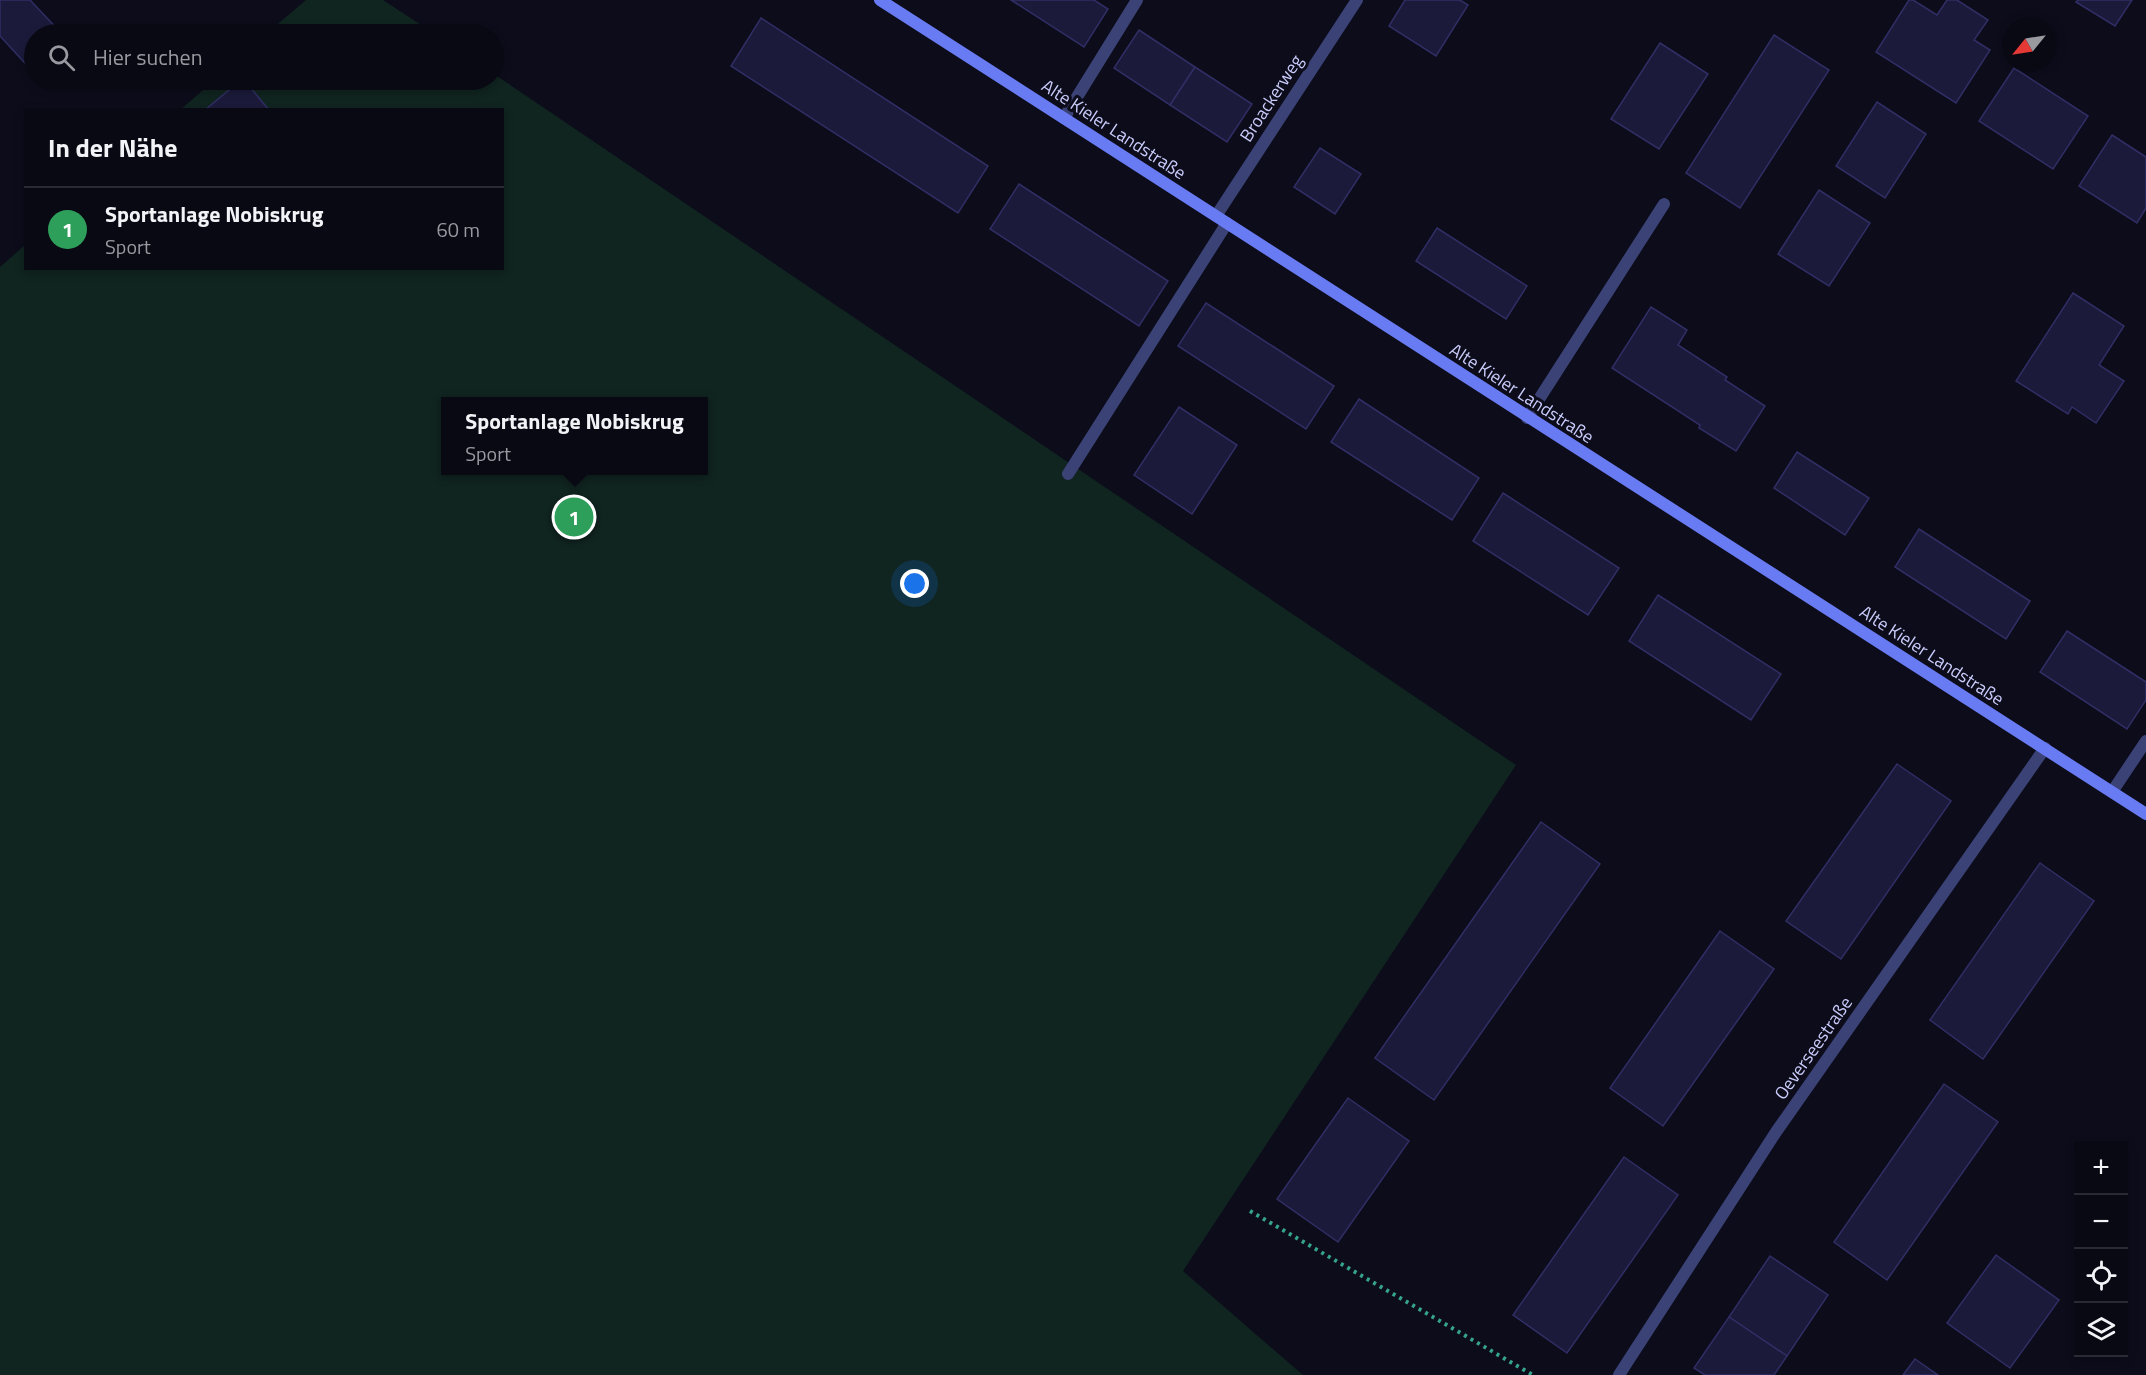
<!DOCTYPE html>
<html lang="de">
<head>
<meta charset="utf-8">
<style>
  body { margin:0; font-family:"Titillium Web",sans-serif; background:#171722; color:#f1f3f6 }
  .controls { position:absolute; right:18px; bottom:18px; display:grid; overflow:hidden; border-radius:0px; box-shadow:0 3px 9px #0003 }
  .controls button { width:54px; height:54px; display:grid; place-items:center; padding:0; border:0; border-bottom:2px solid #292a34; background:#090914; color:#f1f3f6; font:30px sans-serif }
  .compass { position:absolute; left:2002px; top:18px; width:54px; height:54px; border-radius:50%; background:#090914; box-shadow:0 3px 9px #0003; rotate:240deg }
  .you { position:absolute; left:915px; top:584px; width:21px; height:21px; margin:-15px; border:4px solid #fff; border-radius:50%; background:#1a73e8; box-shadow:0 0 0 9px #1a73e833 }
  .badge { display:grid; place-items:center; width:39px; height:39px; border-radius:50%; background:#12ded3; color:#fff; font-size:20px; font-weight:700 }
  .pin { position:absolute; translate:-50% -50%; border:3px solid #fff; box-shadow:0 2px 6px #0006 }
  .popup { position:absolute; left:441px; top:397px; width:267px; height:78px; box-sizing:border-box; display:grid; place-content:center; border-radius:0px; background:#090914; filter:drop-shadow(0 2px 4px #0005); font-size:20px; white-space:nowrap; color:#999aa0 }
  .popup b { font-size:22px; color:#f1f3f6 }
  .popup::after { content:''; position:absolute; left:50%; top:100%; margin-left:-12px; border:12px solid transparent; border-top-color:#090914 }
  .list { margin:0; padding:0; list-style:none }
  h2 { display:flex; justify-content:space-between; align-items:center; height:78px; margin:0; padding:0 24px; font-size:26px }
  h2 small { font-size:20px; font-weight:400; color:#999aa0 }
  .list li { display:grid; grid-template-columns:39px 1fr auto; gap:18px; align-items:center; box-sizing:border-box; height:84px; padding:0 24px; border-top:2px solid #292a34 }
  .list b { display:block; font-size:22px; white-space:nowrap }
  .list p { margin:0; font-size:20px; white-space:nowrap; color:#999aa0 }
  .list em { font-size:20px; font-style:normal; color:#999aa0 }
  .icon { flex:none; width:33px; height:33px; fill:none; stroke:currentColor; stroke-width:2; stroke-linecap:round; stroke-linejoin:round }
  .map { position:relative; flex:none; width:2146px; height:1375px; overflow:hidden }
  .search { position:absolute; background:#090914; box-shadow:0 3px 9px #0003; left:24px; top:24px; width:480px; height:66px; display:flex; align-items:center; gap:15px; box-sizing:border-box; padding:0 21px; border-radius:33px; color:#999aa0; font-size:22px }
  .panel { position:absolute; background:#090914; box-shadow:0 3px 9px #0003; left:24px; top:108px; width:480px; height:162px; border-radius:0px }
  .map>svg:first-child { display:block }
  .green { fill:#102420; fill-rule:evenodd }
  .building { fill:#1b1a3a; stroke:#302e64; stroke-width:1.5 }
  .lines { fill:none; stroke-linecap:round; stroke-linejoin:round }
  .path { stroke:#36a38b; stroke-width:4; stroke-dasharray:3 4.5; stroke-linecap:butt }
  .lane { stroke:#3b4276; stroke-width:12 }
  .street { stroke:#3b4276; stroke-width:12 }
  .secondary { stroke:#697bf3; stroke-width:12 }
  .labels { text-anchor:middle; dominant-baseline:central; stroke-width:6; stroke-linejoin:round; paint-order:stroke }
  .street-label { font-size:18px; fill:#caccfb; stroke:#0c0c1b }
</style>
</head>
<body>
<div class="map">
<svg width="2146" height="1375" viewBox="0 0 2146 1375">
  <rect width="100%" height="100%" fill="#0c0c1b"/>
  <!-- green -->
  <g class="green">
    <path d="M306,0H383L435,34H266Z"/>
    <path d="M494,74L1516,765L1183,1271L1303,1375H0V267L25,245L26,268H502V110L181,109L215,80H494ZM445,402H703V470H445Z"/>
  </g>
  <!-- building -->
  <g class="building">
    <path d="M0,0H30L62,34H34V73L0,36Z"/>
    <path d="M1011,0H1094L1108,9L1084,47Z"/>
    <path d="M1405,0H1460L1468,5L1436,56L1389,26Z"/>
    <path d="M1909,0H1913L1937,15L1947,0H1957L1988,20L1974,40L1990,50L1956,103L1876,52Z"/>
    <path d="M2078,0H2132L2115,26L2076,2Z"/>
    <path d="M761,18L988,166L958,213L731,66Z"/>
    <path d="M1139,30L1195,67L1170,105L1114,68Z"/>
    <path d="M1774,35L1829,70L1740,208L1686,173Z"/>
    <path d="M1660,43L1708,74L1659,149L1611,119Z"/>
    <path d="M1195,67L1252,104L1227,142L1170,105Z"/>
    <path d="M2014,68L2088,116L2053,169L1979,121Z"/>
    <path d="M241,80H244L269,110H205Z"/>
    <path d="M1877,102L1926,134L1885,198L1836,166Z"/>
    <path d="M2112,135L2146,157V208L2137,223L2079,186Z"/>
    <path d="M1320,148L1361,174L1335,214L1294,187Z"/>
    <path d="M1019,184L1168,281L1139,326L990,229Z"/>
    <path d="M1819,190L1870,223L1829,286L1778,254Z"/>
    <path d="M1437,228L1527,286L1506,319L1416,261Z"/>
    <path d="M2073,293L2124,326L2099,365L2124,381L2096,423L2072,407L2068,414L2016,381Z"/>
    <path d="M1206,303L1334,386L1306,429L1178,346Z"/>
    <path d="M1651,307L1687,330L1678,345L1727,377L1725,380L1765,406L1736,451L1699,428L1700,425L1612,368Z"/>
    <path d="M1359,399L1479,478L1452,520L1331,442Z"/>
    <path d="M1179,407L1237,445L1192,514L1134,475Z"/>
    <path d="M1797,452L1869,498L1845,535L1774,488Z"/>
    <path d="M1503,493L1619,568L1588,615L1473,541Z"/>
    <path d="M1919,529L2030,601L2006,639L1895,567Z"/>
    <path d="M1658,595L1781,674L1751,720L1629,641Z"/>
    <path d="M2067,631L2146,682V700L2127,729L2040,672Z"/>
    <path d="M1897,764L1951,801L1841,959L1786,921Z"/>
    <path d="M1541,822L1600,864L1434,1100L1375,1058Z"/>
    <path d="M2040,863L2094,901L1983,1059L1930,1020Z"/>
    <path d="M1720,931L1774,969L1663,1126L1610,1088Z"/>
    <path d="M1944,1084L1998,1122L1887,1280L1834,1242Z"/>
    <path d="M1348,1098L1409,1141L1338,1242L1277,1199Z"/>
    <path d="M1624,1157L1678,1195L1567,1353L1513,1315Z"/>
    <path d="M1996,1255L2059,1300L2010,1368L1947,1323Z"/>
    <path d="M1770,1256L1828,1295L1787,1356L1729,1317Z"/>
    <path d="M1729,1317L1787,1356L1774,1375H1705L1694,1368Z"/>
    <path d="M1915,1359L1938,1375H1903Z"/>
  </g>
  <g class="lines">
    <!-- path -->
    <path class="path" d="M1250,1211L1533,1375"/>
    <!-- lane -->
    <g class="lane">
      <path d="M1064,118L1137,0"/>
      <path d="M1527,418L1664,204"/>
      <path d="M1068,474L1227,223"/>
      <path d="M2112,792L2146,741"/>
    </g>
    <!-- street -->
    <g class="street">
      <path d="M1216,216L1357,0"/>
      <path d="M1619,1375L1776,1132L2045,748"/>
    </g>
    <!-- secondary -->
    <path class="secondary" d="M880,0L2146,814"/>
  </g>
  <g class="labels">
    <!-- street labels -->
    <g class="street-label">
      <text transform="translate(1271 98) rotate(-57)">Broackerweg</text>
      <text transform="translate(1114 129) rotate(33)">Alte Kieler Landstraße</text>
      <text transform="translate(1522 393) rotate(33)">Alte Kieler Landstraße</text>
      <text transform="translate(1932 655) rotate(33)">Alte Kieler Landstraße</text>
      <text transform="translate(1813 1048) rotate(-55)">Oeverseestraße</text>
    </g>
  </g>
</svg>
<div class="controls">
<button>+</button>
<button>−</button>
<button><svg class="icon" aria-label="locate" viewBox="0 0 24 24"><circle cx="12" cy="12" r="6"/><path d="M12 2v4M12 18v4M2 12h4M18 12h4"/></svg></button>
<button><svg class="icon" aria-label="layers" viewBox="0 0 24 24"><path d="M12 4l9 5-9 5-9-5zM3 14l9 5 9-5"/></svg></button>
</div>
<svg class="compass" viewBox="-18 -18 36 36"><path d="M0-13l5 13h-10z" fill="#e53935"/><path d="M0 13l5-13h-10z" fill="#999aa0"/></svg>
<div class="you"></div>
<div class="pin badge" style="left:574px;top:517px;background:#2e9e5b">1</div>
<div class="popup"><b>Sportanlage Nobiskrug</b>Sport</div>
<div class="search"><svg class="icon" aria-label="search" viewBox="0 0 24 24"><circle cx="10" cy="10" r="6"/><path d="M15 15l6 6"/></svg>Hier suchen</div>
<section class="panel">
<h2>In der Nähe<small></small></h2>
<ul class="list">
<li><span class="badge" style="background:#2e9e5b">1</span><div><b>Sportanlage Nobiskrug</b><p>Sport</p></div><em>60 m</em></li>
</ul>
</section>
</div>
</body>
</html>
